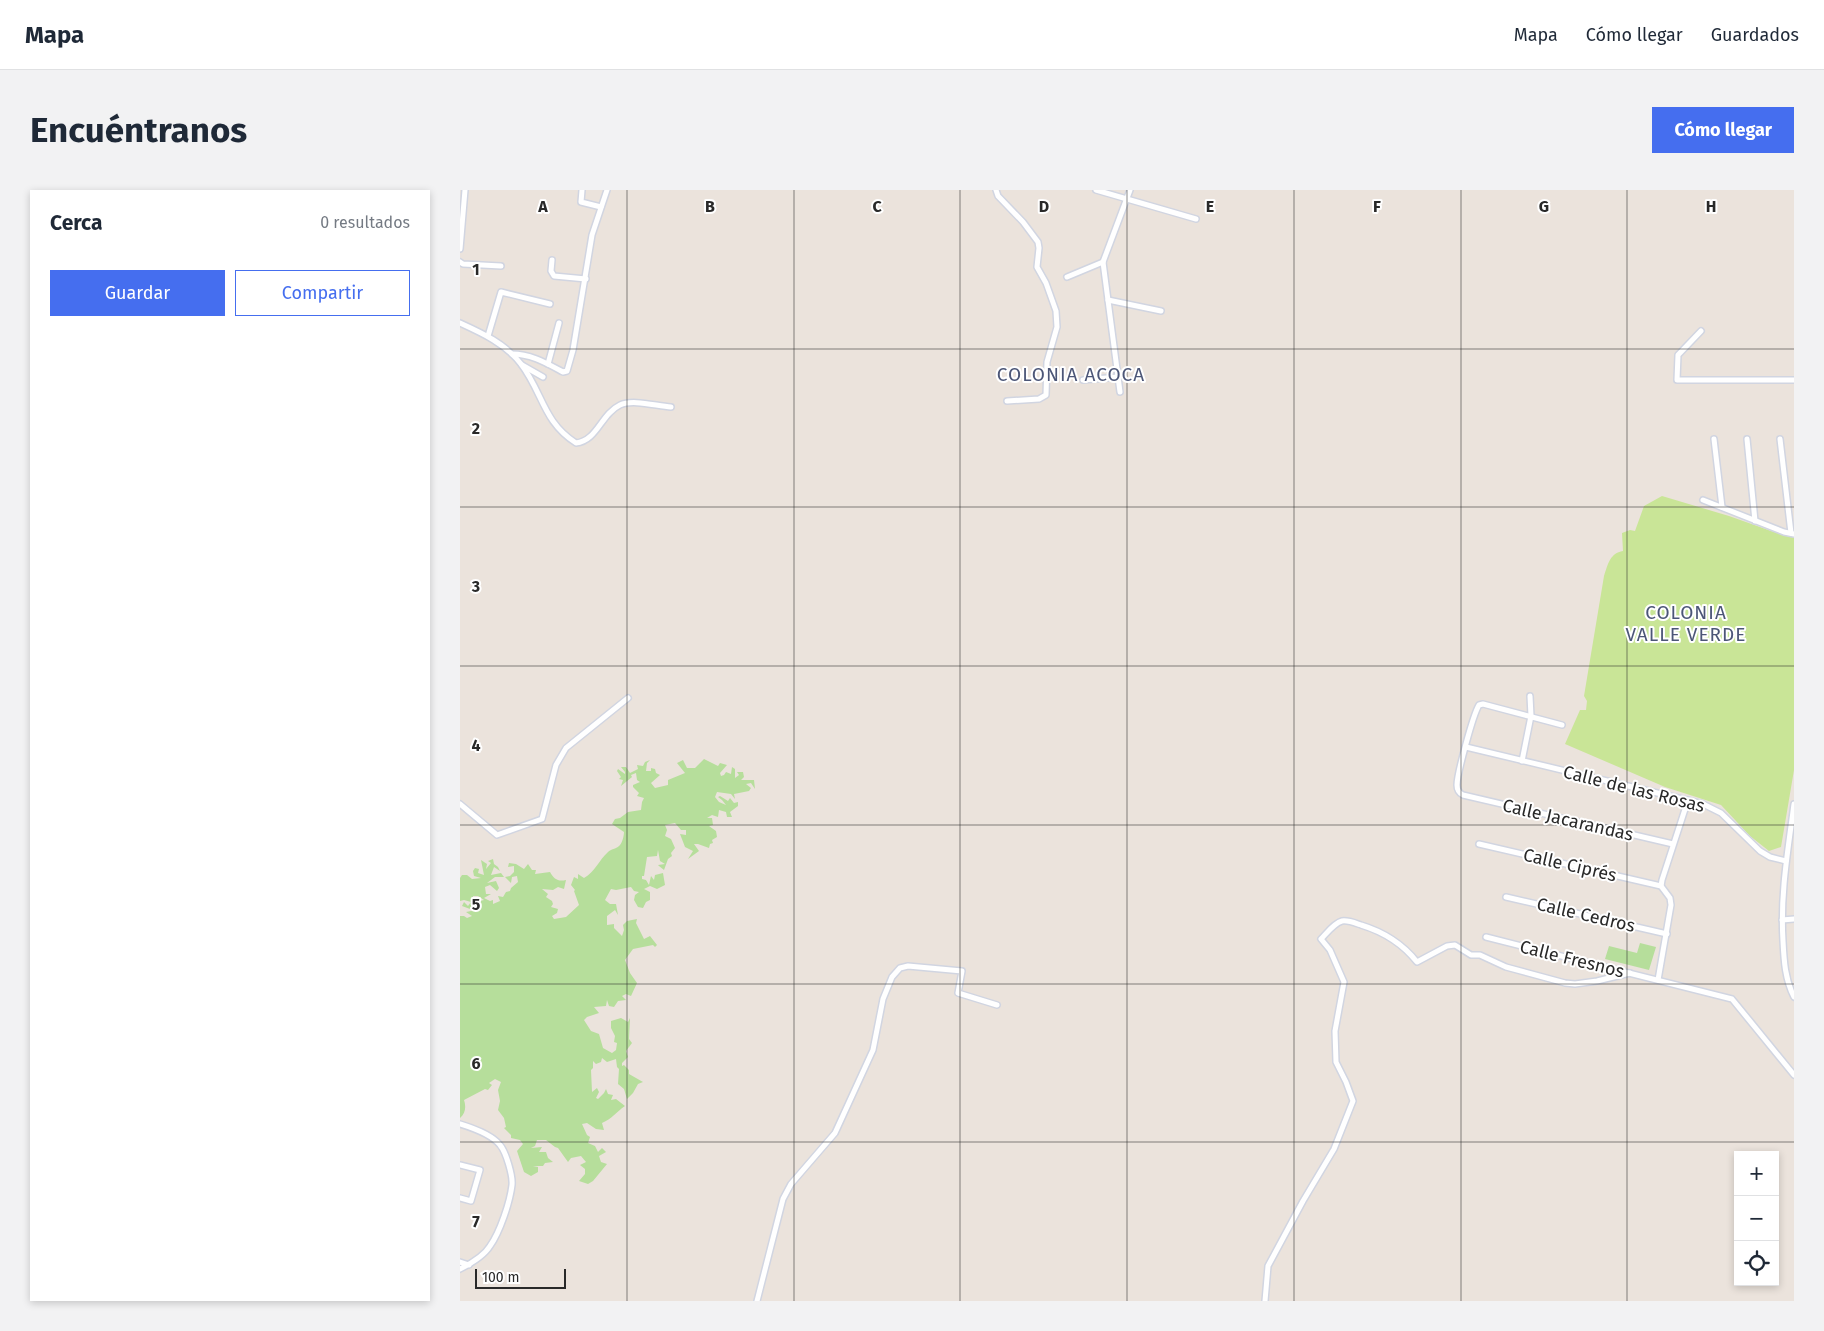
<!DOCTYPE html>
<html lang="es">
<head>
<meta charset="utf-8">
<style>
  body { margin:0; font-family:"Fira Sans",sans-serif; background:#f2f2f3; color:#1f2937 }
  .controls { position:absolute; right:15px; bottom:15px; display:grid; overflow:hidden; border-radius:0px; box-shadow:0 2px 8px #0003 }
  .controls button { width:45px; height:45px; display:grid; place-items:center; padding:0; border:0; border-bottom:1px solid #e0e1e3; background:#fff; color:#1f2937; font:25px sans-serif }
  .scale { position:absolute; left:15px; bottom:12px; width:91px; box-sizing:border-box; padding-left:5px; border:2px solid #292929; border-top:0; font-size:14px; line-height:18px; white-space:nowrap; color:#292929; -webkit-text-stroke:4px #fff; paint-order:stroke }
  .list { margin:0; padding:0; list-style:none }
  h2 { display:flex; justify-content:space-between; align-items:center; height:65px; margin:0; padding:0 20px; font-size:21px }
  h2 small { font-size:16px; font-weight:400; color:#747a83 }
  .actions { display:flex; gap:10px; padding:15px 20px }
  .actions a { flex:1; padding:11px 0; border:1px solid #456eef; border-radius:0px; text-align:center; font-size:18px; color:#456eef }
  .actions .main { background:#456eef; color:#fff }
  .icon { flex:none; width:28px; height:28px; fill:none; stroke:currentColor; stroke-width:2; stroke-linecap:round; stroke-linejoin:round }
  .map { position:relative; flex:none; width:1334px; height:1111px; overflow:hidden; border-radius:0px }
  header { display:flex; align-items:center; gap:30px; box-sizing:border-box; height:70px; padding:0 25px; background:#fff; border-bottom:1px solid #e0e1e3 }
  header strong { font-size:24px }
  nav { display:flex; gap:28px; margin-inline-start:auto; font-size:18px }
  .intro { display:flex; align-items:center; justify-content:space-between; box-sizing:border-box; height:120px; padding:0 30px }
  h1 { margin:0; font-size:35px }
  .button { padding:12px 22px; border-radius:0px; background:#456eef; color:#fff; font-size:18px; font-weight:700 }
  main { display:flex; gap:30px; padding:0 30px }
  aside { flex:1; background:#fff; border-radius:0px; box-shadow:0 2px 8px #0003 }
  .map>svg:first-child { display:block }
  .green { fill:#b6de9b }
  .pitch { fill:#c9e597 }
  .lines { fill:none; stroke-linecap:round; stroke-linejoin:round }
  .street-casing { stroke:#d1d5e1; stroke-width:8 }
  .street { stroke:#fff; stroke-width:5 }
  .grid { fill:none; stroke:#292929; stroke-width:1; stroke-opacity:0.55 }
  .labels { text-anchor:middle; dominant-baseline:central; stroke-width:4; stroke-linejoin:round; paint-order:stroke }
  .street-label { font-size:18px; fill:#292929; stroke:#fff }
  .neighbourhood-label { font-size:19px; letter-spacing:1px; fill:#4c5677; stroke:#fff }
  .grid-label { font-size:16px; text-anchor:middle; font-weight:bold; fill:#292929; stroke:#fff; stroke-width:4; stroke-linejoin:round; paint-order:stroke }
</style>
</head>
<body>
<header>
<strong>Mapa</strong>
<nav><a>Mapa</a><a>Cómo llegar</a><a>Guardados</a></nav>
</header>
<div class="intro"><h1>Encuéntranos</h1><a class="button">Cómo llegar</a></div>
<main>
<aside>
<h2>Cerca<small>0 resultados</small></h2>
<ul class="list">
</ul>
<div class="actions"><a class="main">Guardar</a><a>Compartir</a></div>
</aside>
<div class="map">
<svg width="1334" height="1111" viewBox="0 0 1334 1111">
  <rect width="100%" height="100%" fill="#ebe3dc"/>
  <!-- green -->
  <g class="green">
    <path d="M244,569L258,576L260,573L267,575L260,583L261,586L264,585L266,582L271,584L272,577L275,579V588L279,585L277,582H283L284,587L281,590H294L295,599L291,593L286,594L291,598L289,601L274,604L275,609L271,604L257,602L255,607L259,612L266,615L262,610L258,607L260,606L268,611L270,608L274,613L278,612V616L270,622L272,627H267L266,622L259,620L258,627L252,625L247,628H252L253,635L249,636L256,641L257,647L252,650L253,653L250,654L249,658L238,654H234L239,661L228,669L233,661L225,657L220,644L226,645V640H221L215,633L205,635L207,640L205,646L211,649L215,658L211,663L212,666L208,669L204,680L199,676L198,675L205,674L200,671L198,660L197,666L187,667L184,686H182V689L186,690L189,695L191,686L194,690L195,685L203,683L205,695L197,699L190,696L184,699L190,702V710L186,712L183,718L178,717L174,710L175,705L179,702L174,701L171,697L156,700L151,699L145,710L150,714H156L158,725L155,720L147,726V735L154,734V738L162,746L164,740L163,735L167,731L177,729L176,733L184,749L190,746L197,755L195,757L193,755L173,759L165,770L170,783L177,793L171,806L166,804L162,806L166,810L158,811L154,817L149,816L147,810L146,816L134,817L139,823L127,827L124,830L131,841L139,844L143,858L152,863L156,860L157,853L154,852L155,846L151,838V831L161,828L168,832L170,828L169,849L172,853L166,861L168,867L162,873V876L164,875L169,880V884L183,892L178,894L173,903L167,909L164,899L158,894L159,879L157,877L156,869L147,872L142,868L141,872L136,874L133,871V878L131,880L132,902L137,898L139,902L136,908L138,909L144,903L146,899L148,904L153,905L151,910L156,909L165,916C156,922 152,929 142,933L144,940L136,939L127,933L122,934L127,945L130,947L128,953L135,956L138,962L142,958L146,962L139,966L141,972L147,974L133,991L128,994L119,991L125,984V979L120,975L126,972L121,966L111,968L108,972L98,958L95,957L86,950H77L75,956L71,958L82,957L79,962H86L88,968L93,972L85,973L83,976H73L78,977V982L71,986L64,982L57,961L63,954L60,950L51,948V945L44,938L46,937L44,928L38,920L40,911L38,900L41,892L35,889L29,893L32,895L28,900L25,899L4,910C6,916 6,923 0,928V726H4L7,728L12,726L6,722L21,719L18,717L20,711L24,710L18,706H13V710H17L10,719L2,716L4,712L8,716L11,712L4,710L0,711V688L2,685H7L12,689L21,688L14,686L13,681L15,678L19,679L18,683L24,685L21,670L27,674L26,679L31,673L28,671L33,669L34,674L38,677L40,681L34,677L31,685L41,683L44,687H35L27,693L36,691L39,698L37,701L30,695L25,697L26,704H31L24,708L30,711L33,710V714L40,711L38,706L43,707L46,702L50,701L51,698L58,692L57,686L52,687L51,693L45,687L50,686L54,682V676L48,677L49,673L56,674L64,679L68,674L72,680H76L75,684L90,682C94,689 98,692 106,690L104,699L98,697L93,700L82,699L88,704L86,707L92,711L93,714L91,717L98,719L97,723L92,726L94,729L106,727L119,715L114,701L115,700L111,695L114,687L118,689V684L124,688C135,682 139,670 148,662C151,659 156,659 159,656C162,654 164,646 164,642L152,634L155,629L160,628L168,622L181,620L182,612L184,608L177,606L179,603L173,597V595L180,592L177,590L176,583L171,585L172,587L161,596L163,590L159,589L161,587L157,581L158,579L165,584V582L161,577H166L170,583L178,579L177,575L183,576L185,572L190,570L187,573L186,581H191V578L195,579L196,583L200,585L191,593L195,598L208,595V590L225,583L217,573L223,570L227,578H235Z"/>
    <path d="M1180,753L1196,757L1189,780L1145,769L1149,756L1177,763Z"/>
  </g>
  <!-- pitch -->
  <path class="pitch" d="M1202,306L1269,326L1314,342L1334,347V580L1321,657L1309,661L1290,646L1261,615L1205,597L1105,554L1120,520H1126L1127,511L1124,506L1144,386C1148,374 1150,363 1163,361L1162,343L1170,340L1175,341L1184,316Z"/>
  <g class="lines">
    <!-- street casing -->
    <g class="street-casing">
      <g id="street">
        <path d="M122,0L121,12L141,17"/>
        <path d="M536,0L538,6L563,32L578,52L579,58L577,77L586,93L596,121L597,137L587,172L586,205L579,209L547,211"/>
        <path d="M636,0L736,29"/>
        <path d="M0,59L5,0"/>
        <path d="M92,70L91,81L94,86L126,89"/>
        <path d="M0,72L3,74L41,76"/>
        <path d="M607,87L643,72"/>
        <path d="M648,110L701,121"/>
        <path d="M0,133C22,143 46,154 61,174C83,203 83,232 116,253C137,251 141,224 160,215C173,209 196,216 211,217"/>
        <path d="M1241,141L1218,165L1217,190H1334"/>
        <path d="M28,146L41,102L90,114"/>
        <path d="M52,164C71,164 86,173 103,182L107,181L113,160L132,45L147,0"/>
        <path d="M88,174L99,133"/>
        <path d="M62,175L83,187"/>
        <path d="M623,190L658,187"/>
        <path d="M660,202L643,72L670,0"/>
        <path d="M1254,249L1262,317"/>
        <path d="M1287,249L1295,331"/>
        <path d="M1320,249L1331,343"/>
        <path d="M1243,310L1324,342L1334,344"/>
        <path d="M1102,535L1023,514L1019,515C1013,525 997,584 997,595C997,600 999,603 1003,605L1213,654"/>
        <path d="M1006,557L1243,614L1261,623L1300,661L1310,667L1326,671"/>
        <path d="M1062,571L1071,526L1070,506"/>
        <path d="M0,614L37,645L82,629L96,575L106,558L168,508"/>
        <path d="M1334,614C1328,660 1320,705 1323,751C1324,771 1325,789 1334,807"/>
        <path d="M1019,654L1201,696"/>
        <path d="M1046,707L1207,744"/>
        <path d="M1322,730L1334,729"/>
        <path d="M1026,747L1272,809L1334,885"/>
        <path d="M1198,790L1211,715L1210,708L1201,696L1202,690L1228,610"/>
        <path d="M0,934C13,938 31,944 40,955C46,962 53,986 52,995C50,1012 40,1042 30,1056C24,1066 10,1074 0,1079"/>
        <path d="M0,975L20,980L11,1011L0,1008"/>
        <path d="M0,1072L9,1075"/>
        <path d="M297,1111L323,1009L331,994L375,943L413,860L423,809L432,787L440,778L448,776L502,781L498,803L537,815"/>
        <path d="M805,1111L808,1076L843,1011L874,959L893,911L886,892L876,872L875,841L884,792L870,760L861,749C866,744 874,733 882,731C888,730 895,733 901,735C924,742 942,753 957,772L987,756L995,755L1011,765H1020L1046,777L1105,793L1115,794L1137,791L1170,783"/>
      </g>
    </g>
    <!-- street -->
    <use href="#street" class="street"/>
  </g>
  <!-- grid -->
  <path class="grid" d="M167,0V1111M334,0V1111M500,0V1111M667,0V1111M834,0V1111M1001,0V1111M1167,0V1111M0,159H1334M0,317H1334M0,476H1334M0,635H1334M0,794H1334M0,952H1334"/>
  <g class="labels">
    <!-- street labels -->
    <g class="street-label">
      <text transform="translate(1174 599) rotate(14)">Calle de las Rosas</text>
      <text transform="translate(1108 630) rotate(13)">Calle Jacarandas</text>
      <text transform="translate(1110 675) rotate(13)">Calle Ciprés</text>
      <text transform="translate(1126 725) rotate(13)">Calle Cedros</text>
      <text transform="translate(1112 769) rotate(14)">Calle Fresnos</text>
    </g>
    <!-- neighbourhood labels -->
    <g class="neighbourhood-label">
      <text x="611" y="184">COLONIA ACOCA</text>
      <text x="1226" y="422">COLONIA<tspan x="1226" dy="22">VALLE VERDE</tspan></text>
    </g>
  </g>
  <g class="grid-label">
    <text x="83" y="22">A</text>
    <text x="250" y="22">B</text>
    <text x="417" y="22">C</text>
    <text x="584" y="22">D</text>
    <text x="750" y="22">E</text>
    <text x="917" y="22">F</text>
    <text x="1084" y="22">G</text>
    <text x="1251" y="22">H</text>
    <text x="16" y="85">1</text>
    <text x="16" y="244">2</text>
    <text x="16" y="402">3</text>
    <text x="16" y="561">4</text>
    <text x="16" y="720">5</text>
    <text x="16" y="879">6</text>
    <text x="16" y="1037">7</text>
  </g>
</svg>
<div class="controls">
<button>+</button>
<button>−</button>
<button><svg class="icon" aria-label="locate" viewBox="0 0 24 24"><circle cx="12" cy="12" r="6"/><path d="M12 2v4M12 18v4M2 12h4M18 12h4"/></svg></button>
</div>
<div class="scale">100 m</div>
</div>
</main>
</body>
</html>
